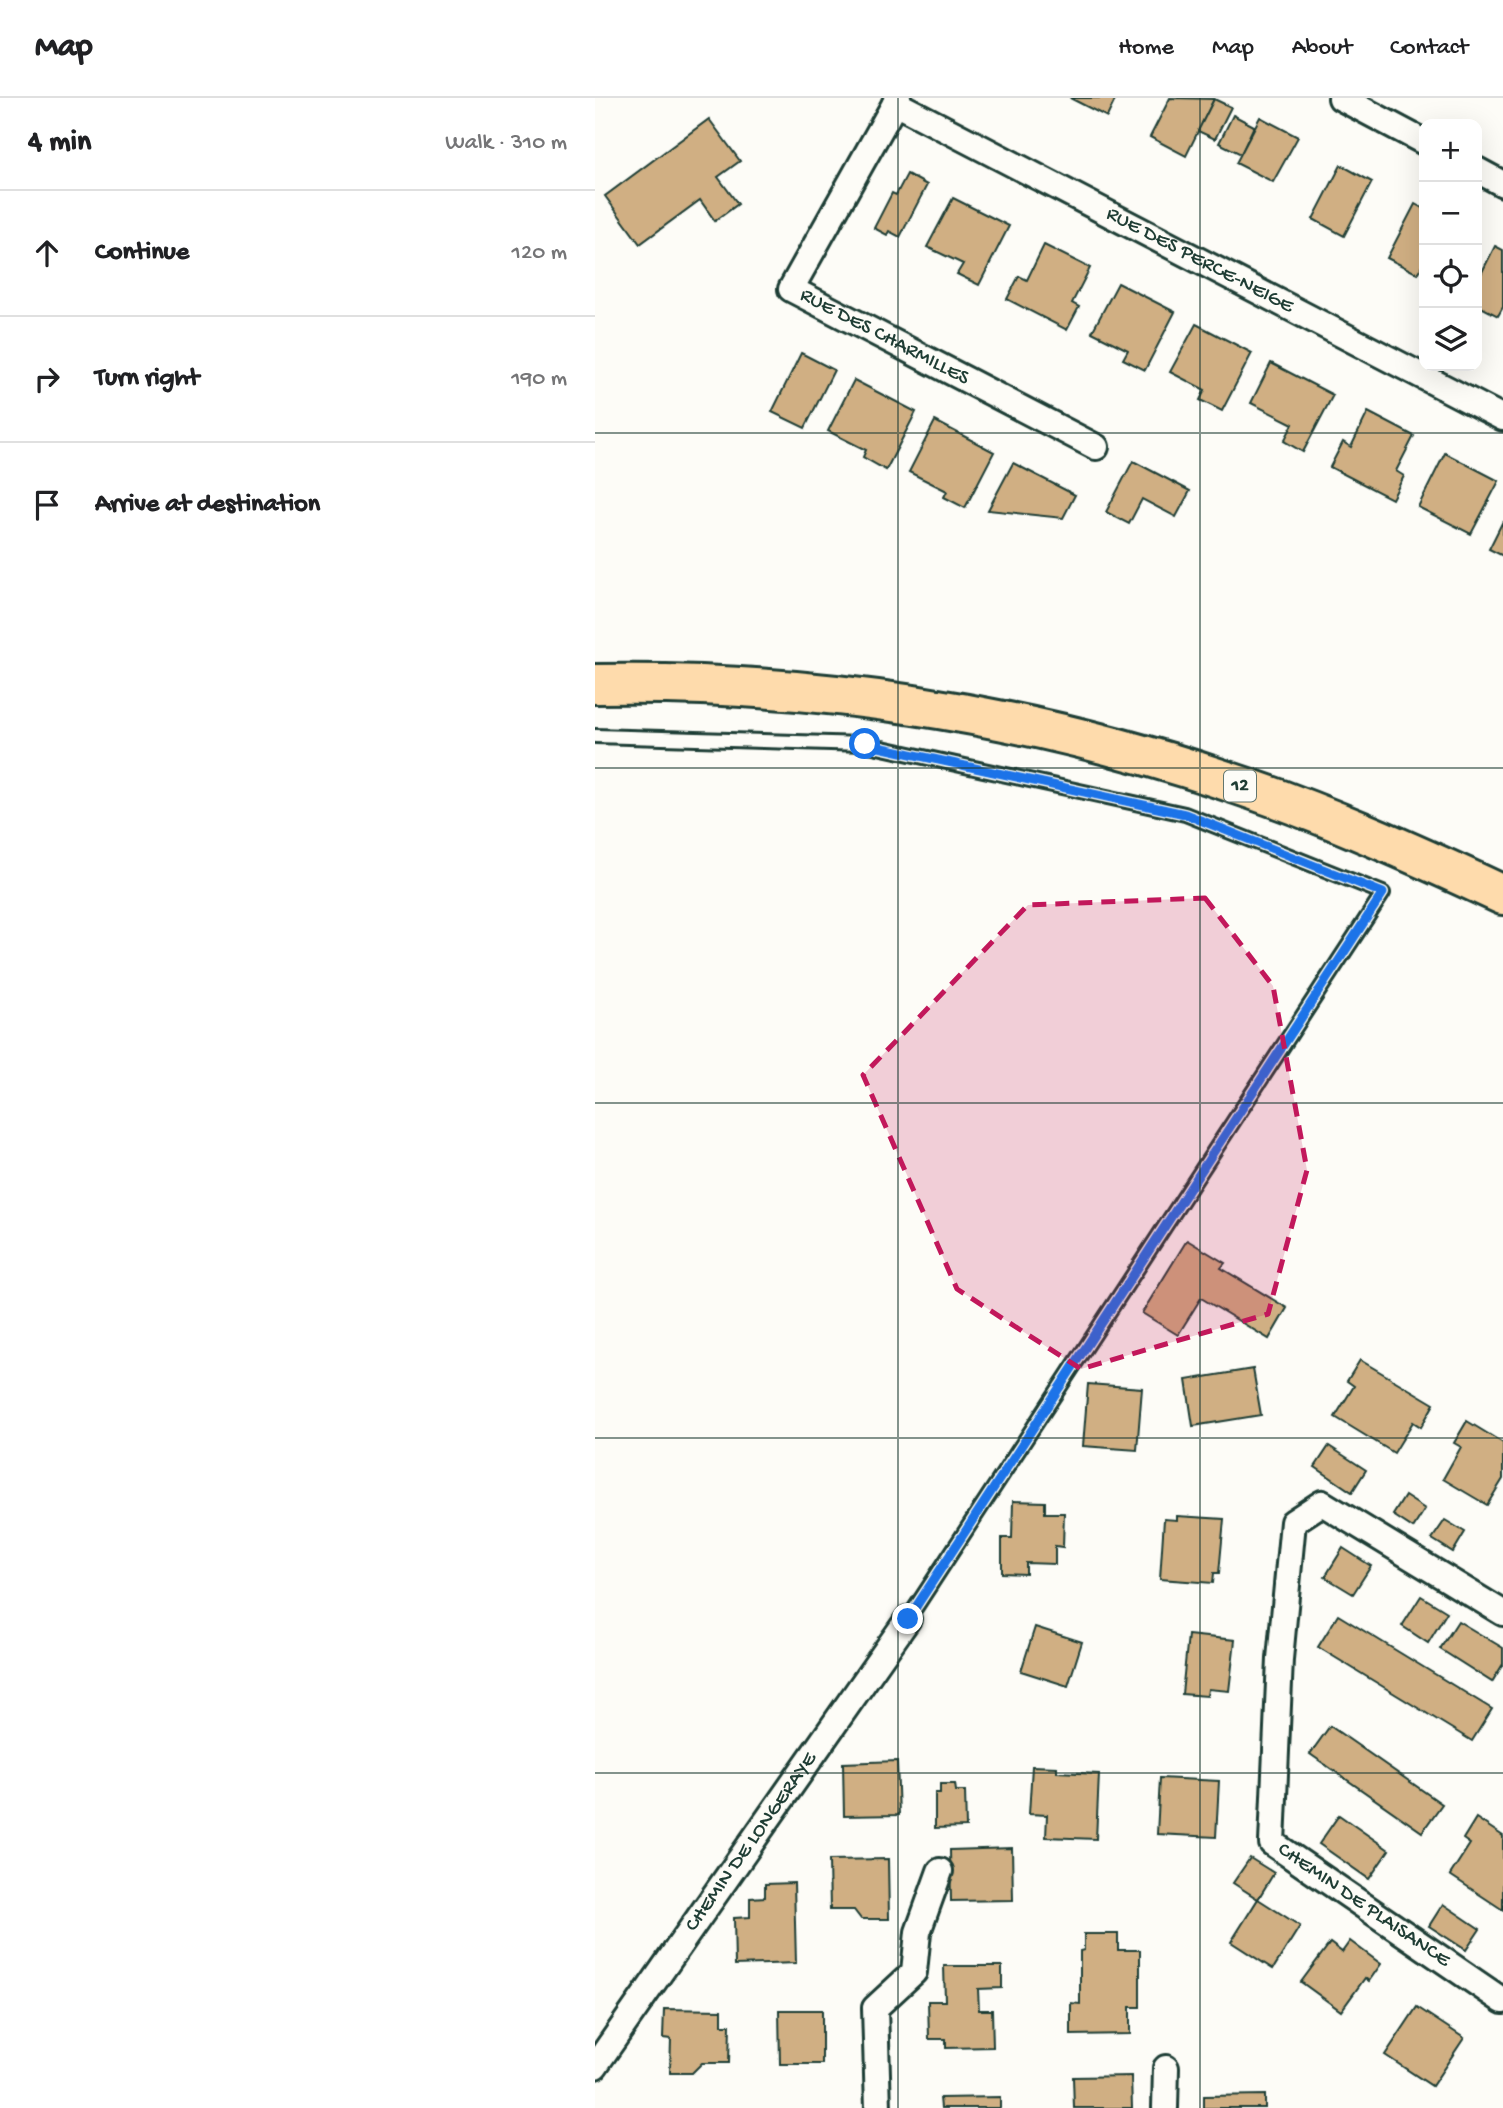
<!DOCTYPE html>
<html lang="en">
<head>
<meta charset="utf-8">
<style>
  body { margin:0; font-family:"Gochi Hand",sans-serif; background:#f2f2f2; color:#202124 }
  .controls { position:absolute; right:21px; top:21px; display:grid; overflow:hidden; border-radius:14px; box-shadow:0 7px 28px #0002 }
  .controls button { width:63px; height:63px; display:grid; place-items:center; padding:0; border:0; border-bottom:2px solid #e0e0e0; background:#fff; color:#202124; font:35px sans-serif }
  .stop { position:absolute; width:21px; height:21px; margin:-16px; border:5px solid #1a73e8; border-radius:50%; background:#fff }
  .stop.end { background:#1a73e8; border-color:#fff; box-shadow:0 2px 7px #0008 }
  .list { margin:0; padding:0; list-style:none }
  h2 { display:flex; justify-content:space-between; align-items:center; height:91px; margin:0; padding:0 28px; font-size:30px }
  h2 small { font-size:23px; font-weight:400; color:#757577 }
  .list li { display:grid; grid-template-columns:46px 1fr auto; gap:21px; align-items:center; box-sizing:border-box; height:126px; padding:0 28px; border-top:2px solid #e0e0e0 }
  .list b { display:block; font-size:26px; white-space:nowrap }
  .list em { font-size:23px; font-style:normal; color:#757577 }
  .icon { flex:none; width:38px; height:38px; fill:none; stroke:currentColor; stroke-width:2; stroke-linecap:round; stroke-linejoin:round }
  .map { position:relative; flex:none; width:908px; height:2010px; overflow:hidden }
  header { display:flex; align-items:center; gap:42px; box-sizing:border-box; height:98px; padding:0 35px; background:#fff; border-bottom:2px solid #e0e0e0 }
  header strong { font-size:33px }
  nav { display:flex; gap:38px; margin-inline-start:auto; font-size:24px }
  main { display:flex }
  aside { flex:1; background:#fff }
  .map>svg:first-child { display:block }
  .building { fill:#d0af83; stroke:#1f3d34; stroke-width:2 }
  .lines { fill:none; stroke-linecap:round; stroke-linejoin:round }
  .lane-casing { stroke:#1f3d34; stroke-width:18 }
  .street-casing { stroke:#1f3d34; stroke-width:30 }
  .highway-casing { stroke:#1f3d34; stroke-width:44 }
  .lane { stroke:#fdfcf7; stroke-width:12 }
  .street { stroke:#fdfcf7; stroke-width:24 }
  .highway { stroke:#fedbac; stroke-width:38 }
  .route { stroke:#1a73e8; stroke-width:9 }
  .marked { fill:#c2185b; fill-opacity:0.2; stroke:#c2185b; stroke-width:5; stroke-dasharray:14 9; stroke-linejoin:round }
  .grid { fill:none; stroke:#1f3d34; stroke-width:2; stroke-opacity:0.55 }
  .labels { text-anchor:middle; dominant-baseline:central; stroke-width:5; stroke-linejoin:round; paint-order:stroke }
  .shield { fill:#fdfcf7; stroke:#62766e; stroke-width:2 }
  .shield-label { font-size:19px; font-weight:bold; fill:#1f3d34 }
  .street-label { font-size:21px; fill:#1f3d34; stroke:#fdfcf7 }
</style>
</head>
<body>
<header>
<strong>Map</strong>
<nav><a>Home</a><a>Map</a><a>About</a><a>Contact</a></nav>
</header>
<main>
<aside>
<h2>4 min<small>Walk · 310 m</small></h2>
<ul class="list">
<li><svg class="icon" aria-label="ahead" viewBox="0 0 24 24"><path d="M12 20V5M6 11l6-6 6 6"/></svg><div><b>Continue</b></div><em>120 m</em></li>
<li><svg class="icon" aria-label="right" viewBox="0 0 24 24"><path d="M7 20v-9h11M14 6l5 5-5 5"/></svg><div><b>Turn right</b></div><em>190 m</em></li>
<li><svg class="icon" aria-label="arrive" viewBox="0 0 24 24"><path d="M6 21V4h12l-3 4 3 4H6"/></svg><div><b>Arrive at destination</b></div></li>
</ul>
</aside>
<div class="map">
<svg width="908" height="2010" viewBox="0 0 908 2010">
  <rect width="100%" height="100%" fill="#fdfcf7"/>
  <filter id="ink" filterUnits="userSpaceOnUse"><feTurbulence type="fractalNoise" baseFrequency=".0143" numOctaves="2"/><feDisplacementMap in="SourceGraphic" scale="14" xChannelSelector="R" yChannelSelector="G"/><feConvolveMatrix kernelMatrix="1 2 1 2 8 2 1 2 1" color-interpolation-filters="sRGB"/></filter>
  <g filter="url(#ink)">
    <!-- building -->
    <g class="building">
      <path d="M475,0H521L512,19Z"/>
      <path d="M575,0L619,1L591,58L555,39Z"/>
      <path d="M619,1L636,9L620,41L603,33Z"/>
      <path d="M638,17L659,28L646,56L624,45Z"/>
      <path d="M665,19L703,39L678,84L641,65Z"/>
      <path d="M114,21L145,63L123,79L143,106L120,123L105,102L45,146L10,98Z"/>
      <path d="M746,67L777,84L749,138L718,121Z"/>
      <path d="M312,76L332,87L305,139L294,133L292,137L279,130L297,95L301,97Z"/>
      <path d="M358,100L414,128L384,187L362,176L368,166L332,149Z"/>
      <path d="M820,106L829,111V165L823,176L792,160Z"/>
      <path d="M449,147L495,170L477,205L484,209L472,232L412,201L424,178L432,182Z"/>
      <path d="M900,148L908,152V209L903,218L882,207V184Z"/>
      <path d="M523,185L580,214L550,272L528,261L533,252L497,234Z"/>
      <path d="M601,226L657,255L627,313L605,302L610,292L575,274Z"/>
      <path d="M206,255L239,272L210,330L177,314Z"/>
      <path d="M676,265L738,297L708,354L689,343L698,326L656,305Z"/>
      <path d="M259,282L321,314L291,372L268,359L271,352L233,333Z"/>
      <path d="M773,314L819,338L801,373L809,378L797,401L735,369L748,344L756,349Z"/>
      <path d="M340,323L399,354L370,410L349,399L352,393L314,374Z"/>
      <path d="M850,355L904,383L876,436L823,409Z"/>
      <path d="M538,363L595,393L581,419L547,401L534,426L511,414Z"/>
      <path d="M418,365L480,397L468,420L393,412Z"/>
      <path d="M908,423V458L894,451Z"/>
      <path d="M592,1142L630,1165L626,1170L692,1210L674,1241L606,1200L583,1237L547,1215Z"/>
      <path d="M765,1262L839,1306L826,1329L818,1324L799,1355L740,1319L759,1288L752,1283Z"/>
      <path d="M658,1271L666,1317L598,1328L591,1282Z"/>
      <path d="M493,1286L547,1290L542,1352L488,1348Z"/>
      <path d="M872,1323L908,1345V1381L892,1407L848,1381L866,1349L859,1345Z"/>
      <path d="M734,1348L771,1372L757,1394L720,1369Z"/>
      <path d="M810,1398L830,1411L818,1430L798,1417Z"/>
      <path d="M418,1403L450,1404V1415H469L468,1449L460,1448V1466L431,1465V1476L407,1475V1440H417Z"/>
      <path d="M582,1418L629,1421L624,1475H619L618,1485L565,1481L569,1421L582,1422Z"/>
      <path d="M850,1422L870,1434L858,1454L837,1441Z"/>
      <path d="M748,1450L776,1468L758,1496L730,1479Z"/>
      <path d="M826,1498L852,1514L833,1545L807,1528Z"/>
      <path d="M743,1517L897,1611L877,1643L723,1549Z"/>
      <path d="M863,1523L908,1550V1566L897,1584L845,1551Z"/>
      <path d="M440,1529L487,1544L473,1588L426,1573Z"/>
      <path d="M593,1537L640,1542L634,1593L613,1591L612,1598L587,1596Z"/>
      <path d="M735,1628L847,1706L827,1734L715,1656Z"/>
      <path d="M302,1663L304,1717L249,1718L248,1665Z"/>
      <path d="M437,1668L462,1669V1674L504,1676L501,1741L451,1739L452,1717L434,1716Z"/>
      <path d="M565,1680L624,1683L621,1739L562,1736Z"/>
      <path d="M345,1686H360L361,1693H370L371,1729L340,1730V1695H345Z"/>
      <path d="M744,1717L794,1752L774,1781L724,1746Z"/>
      <path d="M881,1720L908,1738V1812L855,1777L875,1746L868,1741Z"/>
      <path d="M417,1750L418,1802L356,1803L355,1752Z"/>
      <path d="M655,1760L679,1775L663,1801L638,1785Z"/>
      <path d="M293,1761L294,1821H266L259,1812H235L234,1762Z"/>
      <path d="M199,1785L201,1865L140,1867L139,1820L155,1819V1800L170,1799V1786Z"/>
      <path d="M663,1801L705,1828L678,1871L636,1844Z"/>
      <path d="M848,1806L885,1831L871,1852L834,1828Z"/>
      <path d="M489,1836H523V1852H545V1909H535V1936L476,1937V1905L485,1906V1853L489,1852Z"/>
      <path d="M755,1843L786,1866L774,1883L770,1880L746,1913L706,1884L735,1845L747,1854Z"/>
      <path d="M349,1868H407V1890L383,1891L384,1912H397L398,1949L351,1950V1941H334L333,1903H350Z"/>
      <path d="M822,1909L869,1940L837,1988L790,1957Z"/>
      <path d="M69,1911L127,1912V1927H135L134,1965H107L97,1975H75L76,1941L68,1940Z"/>
      <path d="M184,1912H227V1966H185Z"/>
      <path d="M536,1978L537,2010H479L478,1979Z"/>
      <path d="M670,1997V2010H609V1998Z"/>
      <path d="M405,1999V2010H346L345,2000Z"/>
    </g>
    <g class="lines">
      <!-- lane casing -->
      <g class="lane-casing">
        <path id="lane" d="M0,638L269,646L590,716L788,795L313,1521"/>
      </g>
      <!-- street casing -->
      <g class="street-casing">
        <g id="street">
          <path id="s1" d="M303,0L196,191L501,349"/>
          <path d="M746,0L829,44"/>
          <path id="s2" d="M300,5L908,320"/>
          <path d="M882,72L908,86"/>
          <path id="s3" d="M908,1515L727,1405L698,1424L685,1561L677,1745L908,1903"/>
          <path id="s4" d="M0,1968L313,1521"/>
          <path d="M283,2010L280,1910L319,1874L323,1834L345,1773"/>
          <path d="M570,2010L571,1970"/>
        </g>
      </g>
      <!-- highway casing -->
      <g class="highway-casing">
        <path id="highway" d="M0,586C213,582 427,614 629,682C724,713 818,755 908,797"/>
      </g>
      <!-- lane -->
      <use href="#lane" class="lane"/>
      <!-- street -->
      <use href="#street" class="street"/>
      <!-- highway -->
      <use href="#highway" class="highway"/>
    </g>
  </g>
  <g class="lines" filter="url(#ink)">
    <!-- route -->
    <path class="route" d="M270,646L590,716L788,795L313,1521"/>
  </g>
  <!-- marked area -->
  <path class="marked" d="M610,800L678,888L712,1072L673,1216L486,1271L362,1191L268,977L433,807Z"/>
  <!-- grid -->
  <path class="grid" d="M303,0V2010M605,0V2010M0,335H908M0,670H908M0,1005H908M0,1340H908M0,1675H908"/>
  <g class="labels">
    <!-- shield labels -->
    <rect class="shield" x="629" y="672.5" width="32" height="31" rx="5"/>
    <g class="shield-label">
      <text x="645" y="688">12</text>
    </g>
    <!-- street labels -->
    <g class="street-label">
      <text stroke="none"><textPath href="#s2" startOffset="343">RUE DES PERCE-NEIGE</textPath></text>
      <text stroke="none"><textPath href="#s1" startOffset="324">RUE DES CHARMILLES</textPath></text>
      <text stroke="none"><textPath href="#s4" startOffset="273">CHEMIN DE LONGERAYE</textPath></text>
      <text stroke="none"><textPath href="#s3" startOffset="679">CHEMIN DE PLAISANCE</textPath></text>
    </g>
  </g>
</svg>
<div class="controls">
<button>+</button>
<button>−</button>
<button><svg class="icon" aria-label="locate" viewBox="0 0 24 24"><circle cx="12" cy="12" r="6"/><path d="M12 2v4M12 18v4M2 12h4M18 12h4"/></svg></button>
<button><svg class="icon" aria-label="layers" viewBox="0 0 24 24"><path d="M12 4l9 5-9 5-9-5zM3 14l9 5 9-5"/></svg></button>
</div>
<div class="stop" style="left:270px;top:646px"></div>
<div class="stop end" style="left:313px;top:1521px"></div>
</div>
</main>
</body>
</html>
